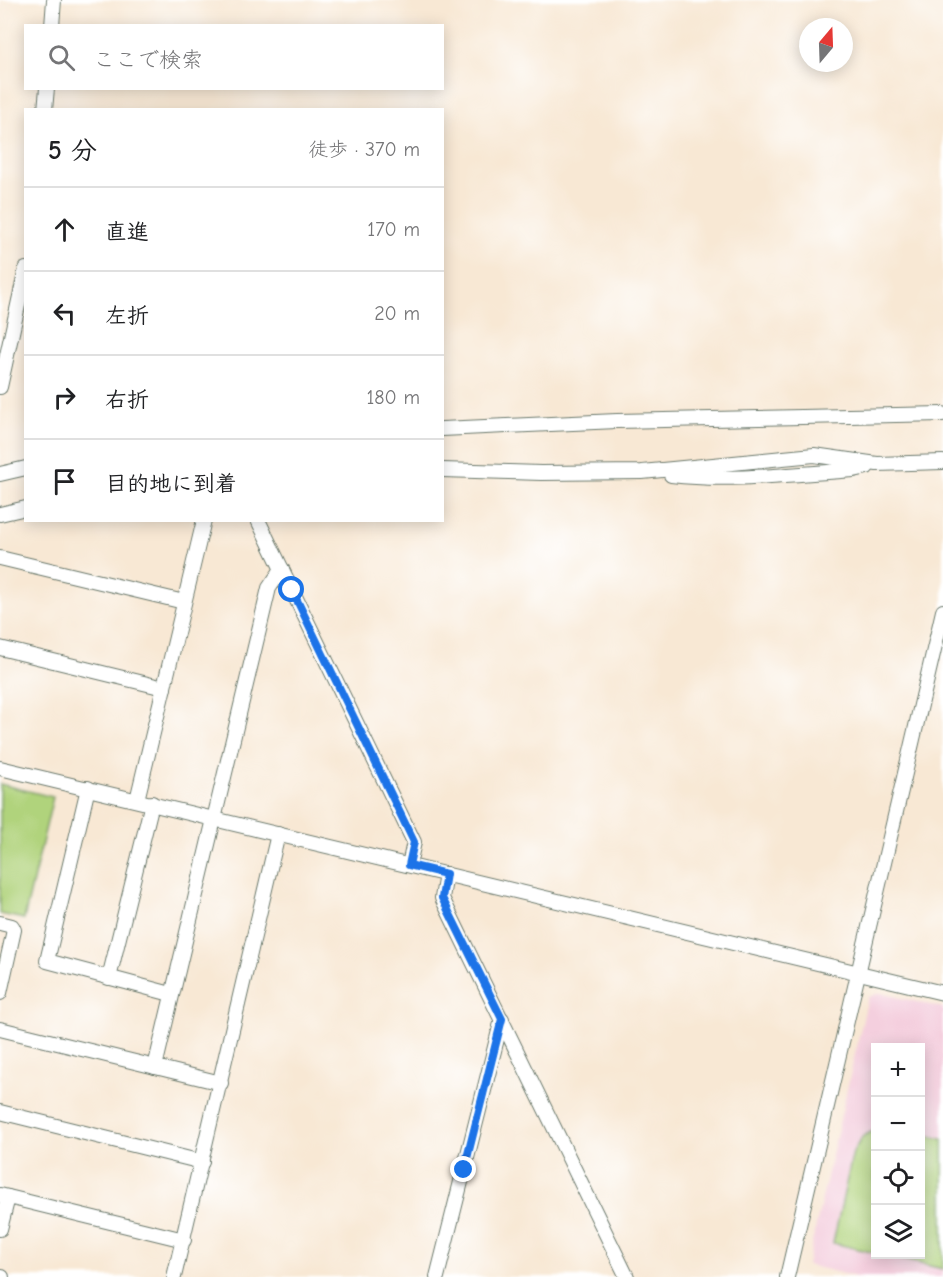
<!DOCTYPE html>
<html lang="ja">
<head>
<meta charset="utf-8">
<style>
  body { margin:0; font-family:"Comic Neue","Klee One",sans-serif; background:#f6f6f6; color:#202124 }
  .controls { position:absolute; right:18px; bottom:18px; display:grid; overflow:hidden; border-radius:0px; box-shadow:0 3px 15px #0003 }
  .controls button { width:54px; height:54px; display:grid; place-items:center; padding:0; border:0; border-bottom:2px solid #e0e0e0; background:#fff; color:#202124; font:30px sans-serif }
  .compass { position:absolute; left:799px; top:18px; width:54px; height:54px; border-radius:50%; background:#fff; box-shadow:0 3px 15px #0003; rotate:19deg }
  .stop { position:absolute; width:18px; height:18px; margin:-14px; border:4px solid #1a73e8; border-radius:50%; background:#fff }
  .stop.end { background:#1a73e8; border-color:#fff; box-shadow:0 2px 6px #0008 }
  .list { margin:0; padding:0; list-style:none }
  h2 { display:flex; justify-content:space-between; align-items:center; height:78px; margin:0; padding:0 24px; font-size:26px }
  h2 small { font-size:20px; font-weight:400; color:#757577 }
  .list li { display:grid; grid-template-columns:39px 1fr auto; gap:18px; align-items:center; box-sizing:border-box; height:84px; padding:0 24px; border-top:2px solid #e0e0e0 }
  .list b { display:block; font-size:22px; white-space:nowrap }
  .list em { font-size:20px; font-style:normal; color:#757577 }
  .icon { flex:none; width:33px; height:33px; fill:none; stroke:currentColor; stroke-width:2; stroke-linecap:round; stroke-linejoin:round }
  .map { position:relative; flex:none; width:943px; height:1277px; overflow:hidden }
  .search { position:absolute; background:#fff; box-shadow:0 3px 15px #0003; left:24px; top:24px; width:420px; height:66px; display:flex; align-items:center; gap:15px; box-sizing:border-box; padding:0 21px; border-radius:0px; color:#757577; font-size:22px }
  .panel { position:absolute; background:#fff; box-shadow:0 3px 15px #0003; left:24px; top:108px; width:420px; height:414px; border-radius:0px }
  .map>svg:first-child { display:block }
  .built { fill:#f4cfde; fill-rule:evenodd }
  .green { fill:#b0d37c; stroke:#688858; stroke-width:1.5 }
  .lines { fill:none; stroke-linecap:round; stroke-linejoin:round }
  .street-casing { stroke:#6b796c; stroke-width:16 }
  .street { stroke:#fff; stroke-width:14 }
  .route { stroke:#1a73e8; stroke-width:8 }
</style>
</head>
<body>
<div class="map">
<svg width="943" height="1277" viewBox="0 0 943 1277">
  <rect width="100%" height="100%" fill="#fff"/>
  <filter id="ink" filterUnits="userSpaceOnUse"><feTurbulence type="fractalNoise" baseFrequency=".0167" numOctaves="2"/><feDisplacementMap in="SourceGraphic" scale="12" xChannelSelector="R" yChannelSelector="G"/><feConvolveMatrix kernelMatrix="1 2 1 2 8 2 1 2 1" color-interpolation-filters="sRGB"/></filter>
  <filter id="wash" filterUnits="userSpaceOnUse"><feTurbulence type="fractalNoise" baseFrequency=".008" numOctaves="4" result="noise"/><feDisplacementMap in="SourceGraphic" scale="24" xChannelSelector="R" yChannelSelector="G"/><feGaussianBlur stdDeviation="1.35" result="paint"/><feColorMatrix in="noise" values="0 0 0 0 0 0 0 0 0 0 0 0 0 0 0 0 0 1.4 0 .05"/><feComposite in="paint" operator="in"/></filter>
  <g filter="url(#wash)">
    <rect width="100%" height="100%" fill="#f8e8d4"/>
    <!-- built -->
    <path class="built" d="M880,993L943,1008V1277H857L807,1265L868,997ZM876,1048H920V1254H876Z"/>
    <!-- green -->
    <g class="green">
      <path d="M0,784L53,797L24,919L0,914Z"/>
      <path d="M875,1130V1253L833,1243L853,1152L863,1136Z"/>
      <path d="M921,1134L943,1139V1269L882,1255L920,1254Z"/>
    </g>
  </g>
  <g filter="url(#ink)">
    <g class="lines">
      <!-- street casing -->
      <g class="street-casing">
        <g id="street">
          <path d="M52,26L54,0"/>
          <path d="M45,110L47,88"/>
          <path d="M0,387L26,269"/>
          <path d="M442,429L617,421L943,414"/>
          <path d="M442,470L541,473L642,472L814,455L877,464L943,462"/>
          <path d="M0,474L26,468"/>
          <path d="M671,475C731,482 793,474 854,470L867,467"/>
          <path d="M0,514L26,508"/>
          <path d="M258,520L414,842L409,865"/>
          <path d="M0,558L184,602"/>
          <path d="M0,648L164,688"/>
          <path d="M0,768L943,993"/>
          <path d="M88,788L47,961L171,994"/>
          <path d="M137,800L204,520"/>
          <path d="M446,874L442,898L627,1277"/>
          <path d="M0,923L12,926L14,930L0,993"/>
          <path d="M109,978L152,803"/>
          <path d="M0,1029L221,1083"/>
          <path d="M155,1067L269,588L282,569"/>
          <path d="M0,1112L202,1162"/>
          <path d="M0,1195L184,1240"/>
          <path d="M0,1229L8,1197"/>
          <path d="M0,1277H2"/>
          <path d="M174,1277L278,834"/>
          <path d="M437,1277L502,1019"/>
          <path d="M787,1277L943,611"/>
        </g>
      </g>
      <!-- street -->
      <use href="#street" class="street"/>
    </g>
  </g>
  <g class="lines" filter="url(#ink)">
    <!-- route -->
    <path class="route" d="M292,590L414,842L409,865L446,874L442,898L502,1019L464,1170"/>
  </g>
</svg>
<div class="controls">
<button>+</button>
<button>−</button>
<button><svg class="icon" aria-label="locate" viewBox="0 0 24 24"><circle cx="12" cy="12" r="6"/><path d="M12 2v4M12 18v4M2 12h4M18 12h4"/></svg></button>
<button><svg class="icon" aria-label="layers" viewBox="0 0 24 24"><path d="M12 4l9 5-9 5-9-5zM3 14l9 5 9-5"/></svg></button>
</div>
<svg class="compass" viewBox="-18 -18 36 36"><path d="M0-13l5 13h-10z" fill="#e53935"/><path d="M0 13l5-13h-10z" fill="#757577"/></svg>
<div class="stop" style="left:292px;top:590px"></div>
<div class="stop end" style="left:464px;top:1170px"></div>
<div class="search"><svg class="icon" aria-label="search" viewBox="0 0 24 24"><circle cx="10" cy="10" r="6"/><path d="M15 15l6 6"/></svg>ここで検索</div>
<section class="panel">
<h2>5 分<small>徒歩 · 370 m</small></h2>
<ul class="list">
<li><svg class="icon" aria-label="ahead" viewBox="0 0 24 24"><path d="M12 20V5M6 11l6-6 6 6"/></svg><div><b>直進</b></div><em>170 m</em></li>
<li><svg class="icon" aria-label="left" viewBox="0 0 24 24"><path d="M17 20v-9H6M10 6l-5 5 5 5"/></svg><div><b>左折</b></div><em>20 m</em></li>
<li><svg class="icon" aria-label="right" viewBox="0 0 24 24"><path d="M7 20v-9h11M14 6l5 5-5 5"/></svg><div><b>右折</b></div><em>180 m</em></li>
<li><svg class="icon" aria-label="arrive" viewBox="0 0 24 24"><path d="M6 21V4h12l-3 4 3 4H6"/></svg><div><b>目的地に到着</b></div></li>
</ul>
</section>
</div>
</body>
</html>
